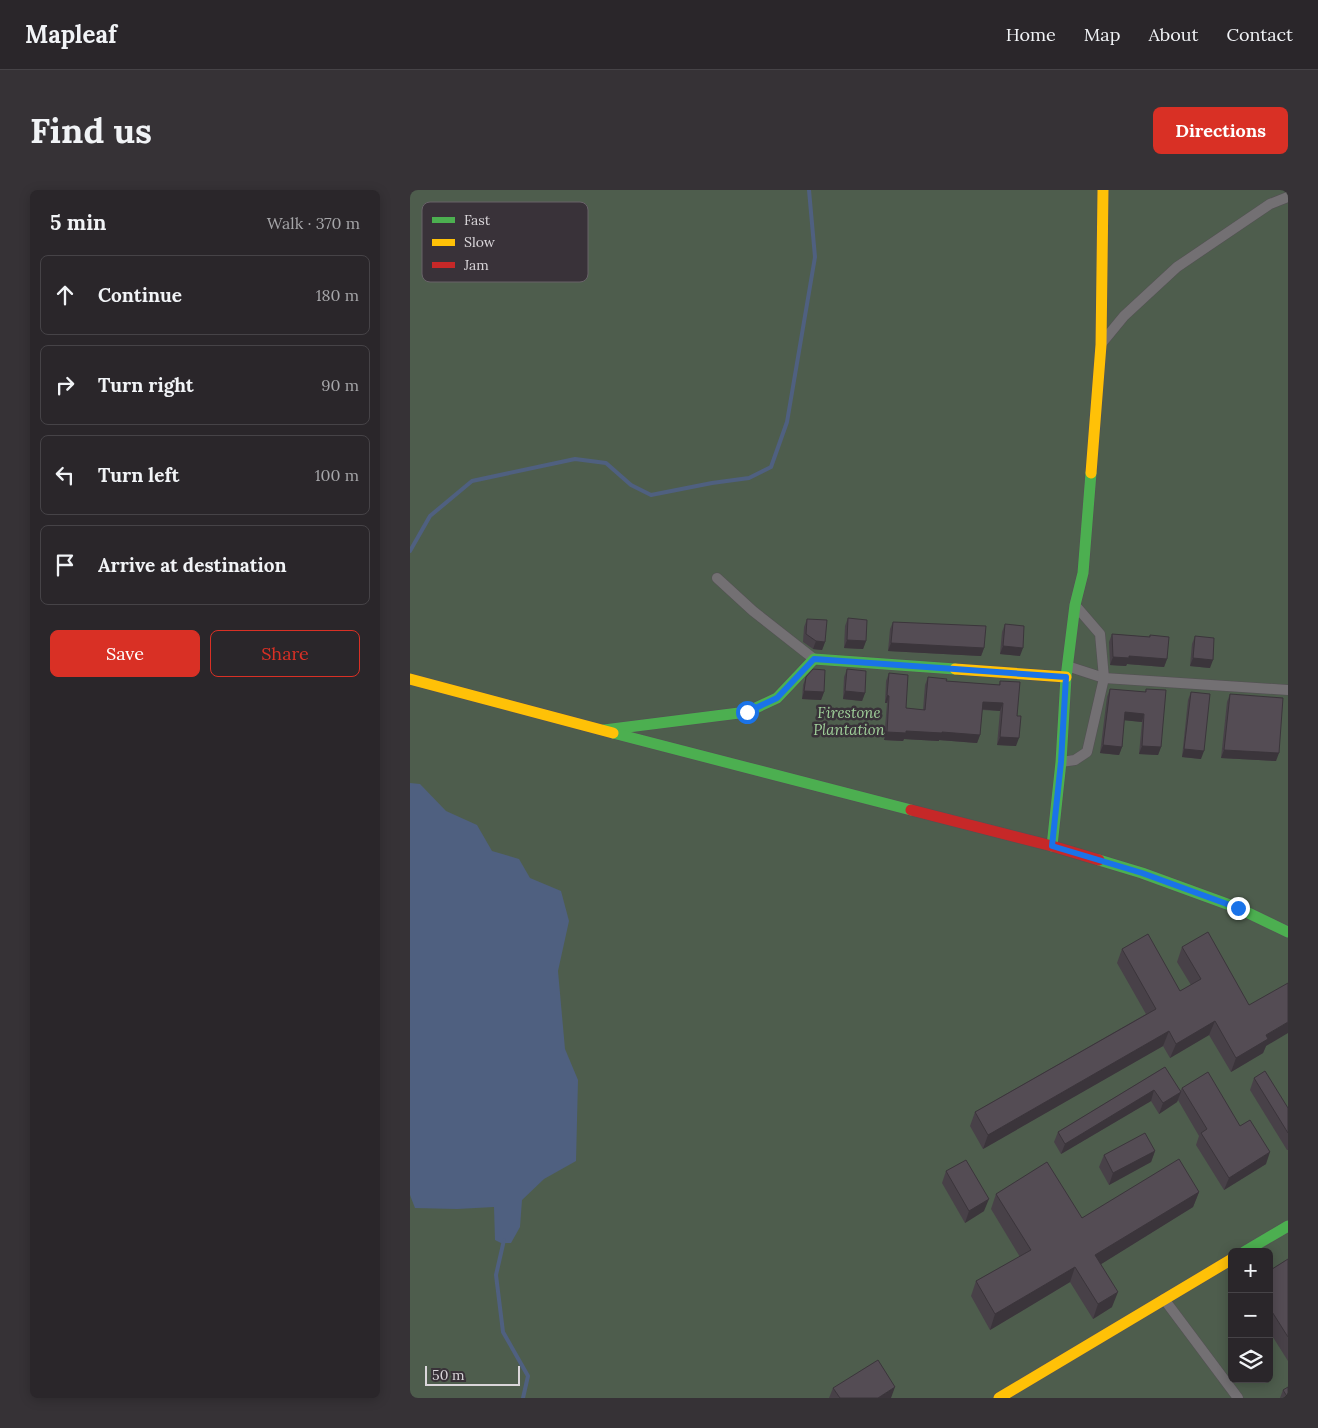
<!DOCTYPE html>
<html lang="en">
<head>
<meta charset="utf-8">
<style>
  body { margin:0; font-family:Lora,serif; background:#363236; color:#f1f3f6 }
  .controls { position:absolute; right:15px; bottom:15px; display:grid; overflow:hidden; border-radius:8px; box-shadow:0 2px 12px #0003 }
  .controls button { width:45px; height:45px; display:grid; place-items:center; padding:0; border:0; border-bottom:1px solid #464347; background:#2a262a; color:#f1f3f6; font:25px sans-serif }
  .scale { position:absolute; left:15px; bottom:12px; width:95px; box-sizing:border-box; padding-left:5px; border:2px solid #dad6da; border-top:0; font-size:14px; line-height:18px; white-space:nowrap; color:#dad6da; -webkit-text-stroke:4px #393239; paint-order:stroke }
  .stop { position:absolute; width:15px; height:15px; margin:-11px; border:4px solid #1a73e8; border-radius:50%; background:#fff }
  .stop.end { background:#1a73e8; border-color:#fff; box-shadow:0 1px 5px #0008 }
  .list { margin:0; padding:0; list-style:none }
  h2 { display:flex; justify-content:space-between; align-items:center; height:65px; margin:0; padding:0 20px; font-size:21px }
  h2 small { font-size:16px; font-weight:400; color:#a5a5a8 }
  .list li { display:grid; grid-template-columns:32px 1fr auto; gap:15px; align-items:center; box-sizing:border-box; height:80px; margin:0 10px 10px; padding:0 10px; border:1px solid #464347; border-radius:8px }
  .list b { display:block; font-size:19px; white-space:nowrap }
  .list em { font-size:16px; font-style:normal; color:#a5a5a8 }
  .actions { display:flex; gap:10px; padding:15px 20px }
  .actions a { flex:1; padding:11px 0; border:1px solid #d93025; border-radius:8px; text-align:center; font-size:18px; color:#d93025 }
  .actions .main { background:#d93025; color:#fff }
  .icon { flex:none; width:28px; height:28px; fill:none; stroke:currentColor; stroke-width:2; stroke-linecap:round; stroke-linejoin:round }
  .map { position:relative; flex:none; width:878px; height:1208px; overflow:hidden; border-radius:8px }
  header { display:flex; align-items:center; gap:30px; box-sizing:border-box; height:70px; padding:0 25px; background:#2a262a; border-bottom:1px solid #464347 }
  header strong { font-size:24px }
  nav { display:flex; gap:28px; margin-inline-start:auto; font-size:18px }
  .intro { display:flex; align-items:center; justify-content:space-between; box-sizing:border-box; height:120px; padding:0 30px }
  h1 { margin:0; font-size:35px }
  .button { padding:12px 22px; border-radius:8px; background:#d93025; color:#fff; font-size:18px; font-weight:700 }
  main { display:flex; gap:30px; padding:0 30px }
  aside { flex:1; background:#2a262a; border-radius:8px; box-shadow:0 2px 12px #0003 }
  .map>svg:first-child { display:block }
  .green { fill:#4e5d4d; fill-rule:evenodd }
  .water { fill:#4f6080 }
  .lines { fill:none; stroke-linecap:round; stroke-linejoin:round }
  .stream { stroke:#4f6080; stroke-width:4 }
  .street-casing { stroke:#545054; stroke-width:11 }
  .fast-casing { stroke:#545054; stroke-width:12 }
  .slow-casing { stroke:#545054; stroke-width:12 }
  .jam-casing { stroke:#545054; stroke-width:12 }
  .street { stroke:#737073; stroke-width:10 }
  .fast { stroke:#4caf50; stroke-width:11 }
  .slow { stroke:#ffc107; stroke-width:11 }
  .jam { stroke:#c62828; stroke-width:11 }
  .wall { fill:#484148 }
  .shaded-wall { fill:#3b353b }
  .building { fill:#544c54; stroke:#3b353b }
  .route { stroke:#1a73e8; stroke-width:6 }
  .labels { text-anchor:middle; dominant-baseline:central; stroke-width:5; stroke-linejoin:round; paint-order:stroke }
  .park-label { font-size:15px; font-style:italic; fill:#9fcf99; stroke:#393239 }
  .key { fill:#393239; stroke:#696369; stroke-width:1 }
  .key-label { font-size:14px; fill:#dad6da }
</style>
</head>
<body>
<header>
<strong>Mapleaf</strong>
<nav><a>Home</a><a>Map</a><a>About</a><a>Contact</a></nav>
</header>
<div class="intro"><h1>Find us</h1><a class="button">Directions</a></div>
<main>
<aside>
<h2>5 min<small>Walk · 370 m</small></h2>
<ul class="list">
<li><svg class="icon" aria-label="ahead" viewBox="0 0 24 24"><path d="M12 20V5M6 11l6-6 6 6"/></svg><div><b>Continue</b></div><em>180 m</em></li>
<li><svg class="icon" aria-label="right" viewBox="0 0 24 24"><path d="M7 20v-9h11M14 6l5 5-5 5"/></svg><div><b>Turn right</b></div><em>90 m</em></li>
<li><svg class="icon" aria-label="left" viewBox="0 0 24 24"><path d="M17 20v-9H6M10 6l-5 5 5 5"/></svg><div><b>Turn left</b></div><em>100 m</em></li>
<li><svg class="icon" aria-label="arrive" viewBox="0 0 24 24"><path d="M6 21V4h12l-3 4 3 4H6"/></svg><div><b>Arrive at destination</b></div></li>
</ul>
<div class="actions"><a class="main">Save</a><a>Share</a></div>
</aside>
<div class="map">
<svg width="878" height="1208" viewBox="0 0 878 1208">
  <rect width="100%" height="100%" fill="#383338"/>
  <!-- green -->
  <path class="green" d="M0,0H878V1208H0ZM822,1062H859V1189H822Z"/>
  <!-- water -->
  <path class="water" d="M0,593L10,594L36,621L67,635L82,661L109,669L120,688L151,701L159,731L148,781L155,859L168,890L166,971L134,989L112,1010L110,1037L101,1053H91L85,1050L84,1017L47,1019L5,1018L0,1005Z"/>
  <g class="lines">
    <!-- stream -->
    <g class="stream">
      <path d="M0,361L20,326L62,291L165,269L196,273L221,295L241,305L302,293L339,288L361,277L377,232L405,67L399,0"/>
      <path d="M94,1050L86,1085L93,1142L118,1186L113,1208"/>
    </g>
    <!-- street casing -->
    <g class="street-casing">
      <g id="street">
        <path d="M691,154L714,126L767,77L860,14L878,7"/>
        <path d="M307,388L343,421L404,469"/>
        <path d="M657,476L694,488L878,500"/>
        <path d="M651,572L665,570L677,562L694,488L690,444L665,415"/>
        <path d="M754,1109L828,1208"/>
      </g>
    </g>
    <!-- fast casing -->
    <g class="fast-casing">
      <g id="fast">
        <path d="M194,540L337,522L367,508L404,469L545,479"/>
        <path d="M203,543L501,620"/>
        <path d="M642,656L651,572L656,487L665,415L673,383L681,283"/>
        <path d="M689,670L732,683L828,718L878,742"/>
        <path d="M834,1062L878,1036"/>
      </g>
    </g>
    <!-- slow casing -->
    <g class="slow-casing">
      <g id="slow">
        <path d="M681,283L691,155L693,0"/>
        <path d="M545,479L656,487"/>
        <path d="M0,489L203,543"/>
        <path d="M589,1208L822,1069"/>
      </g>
    </g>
    <!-- jam casing -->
    <g class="jam-casing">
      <path id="jam" d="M501,620L642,656L689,670"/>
    </g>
    <!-- street -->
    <use href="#street" class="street"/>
    <!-- fast -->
    <use href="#fast" class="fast"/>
    <!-- slow -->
    <use href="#slow" class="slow"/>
    <!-- jam -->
    <use href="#jam" class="jam"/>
  </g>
  <!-- wall -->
  <g class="wall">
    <path d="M438,428L456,451L453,459L434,458L435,436Z"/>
    <path d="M397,429L415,452L412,460L403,459L393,452L394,437Z"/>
    <path d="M483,432L574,458L571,466L478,461L480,439Z"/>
    <path d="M595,434L610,466L590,464L592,442Z"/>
    <path d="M702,444L739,447L740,445L757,469L754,477L717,474L716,476L700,475L699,452Z"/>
    <path d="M785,446L800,478L780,476L782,454Z"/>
    <path d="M437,479L455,503L452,511L433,509L434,487Z"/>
    <path d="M479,483L496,518L513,520L515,495L518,487L536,491L589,495L590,491L607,526L606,556L587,555L590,521L572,520L570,545L567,553L529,550V551L494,549L493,551L474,550L477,513H475L476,491Z"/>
    <path d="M396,487L414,502L411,510L392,509L393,495Z"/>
    <path d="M700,499L735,502L736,499L751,557L748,565L729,564L732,532L714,530L712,557L709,565L690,563L697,507Z"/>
    <path d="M781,502L791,569L772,567L778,510Z"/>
    <path d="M820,504L866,571L811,568L817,512Z"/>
    <path d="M772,757L856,856L853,863L821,882L799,845L760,868L753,856L573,959L560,936L565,922L736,824L707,773L712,759L770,801L781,795L767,772Z"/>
    <path d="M755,877L770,901L772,898L830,936L856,974L814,1000L786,955L789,946L768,910L767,912L749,924L741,911L651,964L644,952L648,942Z"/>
    <path d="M844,888L878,918V960H877L840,900Z"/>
    <path d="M745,961L741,972L699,995L689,977L694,965Z"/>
    <path d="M536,981L574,1021L555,1033L532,993Z"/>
    <path d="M789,1002L783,1017L691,1074L702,1117L683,1129L660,1092L580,1140L561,1106L566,1091L610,1067L581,1019L586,1004L672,1028Z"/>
    <path d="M878,1069V1171L859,1141V1081Z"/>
    <path d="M423,1198L481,1208H419Z"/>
    <path d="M873,1200L878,1208H870Z"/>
  </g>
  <!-- shaded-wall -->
  <g class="shaded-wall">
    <path d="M437,450L456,451L453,459L434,458Z"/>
    <path d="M406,451L415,452L412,460L403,459Z"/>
    <path d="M481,453L574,458L571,466L478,461Z"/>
    <path d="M593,456L613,458L610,466L590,464Z"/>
    <path d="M719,466L757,469L754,477L717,474L716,476L700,475L703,467Z"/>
    <path d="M783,468L803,470L800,478L780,476Z"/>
    <path d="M394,501L414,502L411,510L392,509Z"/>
    <path d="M435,501L455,503L452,511L433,509Z"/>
    <path d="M477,505L479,506L477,513H475Z"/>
    <path d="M573,512L593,513L590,521L570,519Z"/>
    <path d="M715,522L734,524L732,532L712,530Z"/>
    <path d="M496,541L532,542L570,545L567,553L529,550V551L494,549L493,551L474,550L477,542Z"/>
    <path d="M590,547L609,548L606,556L587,555Z"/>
    <path d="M693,555L712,557L709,565L690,563Z"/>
    <path d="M732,556L751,557L748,565L729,564Z"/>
    <path d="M774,559L794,561L791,569L772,567Z"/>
    <path d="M814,560L869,563L866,571L811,568Z"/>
    <path d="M805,831L799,845L760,868L766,854Z"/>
    <path d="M878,832V843L856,856L853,863L821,882L826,868L856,845Z"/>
    <path d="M759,841L753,856L573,959L578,945Z"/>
    <path d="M744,900L741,911L651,964L655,954Z"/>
    <path d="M771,902L767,912L749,924L753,913Z"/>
    <path d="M745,961L741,972L699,995L703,983Z"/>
    <path d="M860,962L856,974L814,1000L819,988Z"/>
    <path d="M789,1002L783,1017L680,1081L685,1065Z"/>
    <path d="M579,1009L574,1021L555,1033L559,1021Z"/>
    <path d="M665,1077L660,1092L580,1140L585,1124Z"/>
    <path d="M708,1102L702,1117L683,1129L688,1114Z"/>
    <path d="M485,1197L481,1208H468Z"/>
  </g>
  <!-- building -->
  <g class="building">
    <path d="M438,428L457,430L456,451L437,450Z"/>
    <path d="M397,429L417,430L415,452L406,451L396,444Z"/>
    <path d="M483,432L576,436L574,458L481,453Z"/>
    <path d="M595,434L614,436L613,458L593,456Z"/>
    <path d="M702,444L740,447V445L759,447L757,469L719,466V468L703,467Z"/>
    <path d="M785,446L804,448L803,470L783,468Z"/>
    <path d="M403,479L415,480L414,502L394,501L396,487Z"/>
    <path d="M437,479L456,481L455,503L435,501Z"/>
    <path d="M479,483L498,485L496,518L515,520L518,487L537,489L536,491L590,495V491L610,492L607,526H611L609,548L590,547L593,513L573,512L570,545L532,542V543L496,541V543L477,542L479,506L477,505Z"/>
    <path d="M700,499L736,502V499L756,500L751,557L732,556L734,524L715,522L712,557L693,555Z"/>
    <path d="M781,502L800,504L794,561L774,559Z"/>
    <path d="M820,504L873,508L869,563L814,560Z"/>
    <path d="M798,742L839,815L878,793V832L856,845L858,849L826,868L805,831L766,854L759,841L578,945L565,922L746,819L712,759L738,744L770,801L791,789L772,757Z"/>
    <path d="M755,877L771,902L753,913L744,900L655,954L648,942Z"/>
    <path d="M855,881L878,918V943L844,888Z"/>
    <path d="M798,882L830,936L840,930L860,962L819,988L791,943L797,939L772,898Z"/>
    <path d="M735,943L745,961L703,983L694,965Z"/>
    <path d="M769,969L789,1002L685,1065L708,1102L688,1114L665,1077L585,1124L566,1091L621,1060L586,1004L637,972L672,1028Z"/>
    <path d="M556,970L579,1009L559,1021L536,981Z"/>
    <path d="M878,1069V1147L859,1117V1081Z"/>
    <path d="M468,1170L485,1197L468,1208H430L423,1198Z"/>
    <path d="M878,1197V1208L873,1200Z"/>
  </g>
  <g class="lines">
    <!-- route -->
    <path class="route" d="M337,522L367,508L404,469L656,487L651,572L642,656L732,683L828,718"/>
  </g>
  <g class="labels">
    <!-- park labels -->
    <g class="park-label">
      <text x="439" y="522">Firestone<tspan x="439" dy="17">Plantation</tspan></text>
    </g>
  </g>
  <!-- legend -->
  <rect x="12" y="12" width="166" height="80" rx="8" class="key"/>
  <rect x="22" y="27" width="23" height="6" fill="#4caf50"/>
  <rect x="22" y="49" width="23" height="7" fill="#ffc107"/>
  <rect x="22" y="72" width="23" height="6" fill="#c62828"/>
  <g class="key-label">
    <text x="54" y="35">Fast</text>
    <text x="54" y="57">Slow</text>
    <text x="54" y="80">Jam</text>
  </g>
</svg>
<div class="controls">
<button>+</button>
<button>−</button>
<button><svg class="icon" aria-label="layers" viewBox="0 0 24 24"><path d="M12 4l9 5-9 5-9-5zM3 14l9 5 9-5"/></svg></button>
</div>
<div class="scale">50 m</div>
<div class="stop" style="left:337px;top:522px"></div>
<div class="stop end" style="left:828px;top:718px"></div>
</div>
</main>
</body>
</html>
